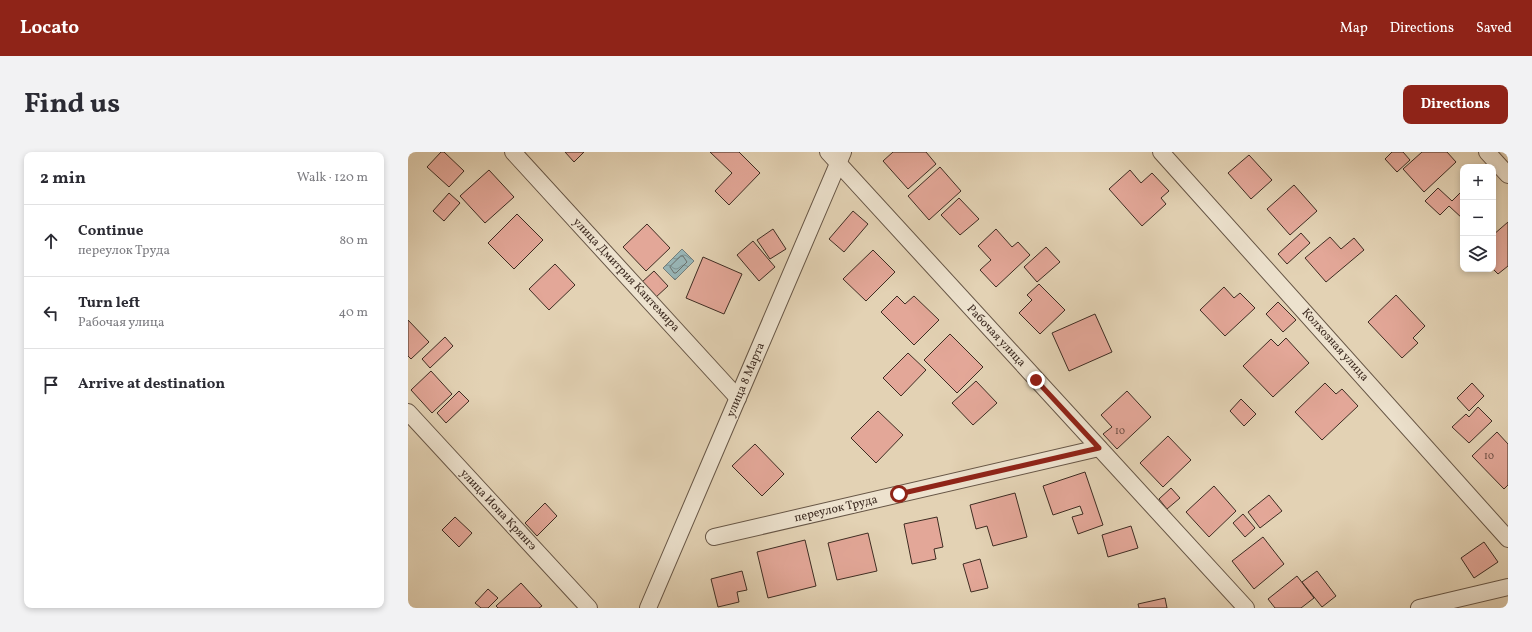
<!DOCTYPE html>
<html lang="en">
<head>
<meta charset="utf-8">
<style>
  body { margin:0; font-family:Vollkorn,serif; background:#f2f2f3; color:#2b2b33 }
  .controls { position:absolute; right:12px; top:12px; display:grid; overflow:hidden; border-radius:8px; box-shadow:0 2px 6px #0003 }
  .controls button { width:36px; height:36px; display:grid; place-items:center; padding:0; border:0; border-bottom:1px solid #e1e1e2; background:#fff; color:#2b2b33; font:20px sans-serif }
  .stop { position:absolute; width:12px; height:12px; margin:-9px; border:3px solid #8f2418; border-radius:50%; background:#fff }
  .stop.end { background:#8f2418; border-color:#fff; box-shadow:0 1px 4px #0008 }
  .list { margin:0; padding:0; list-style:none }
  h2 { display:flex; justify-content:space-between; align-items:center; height:52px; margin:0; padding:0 16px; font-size:17px }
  h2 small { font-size:13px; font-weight:400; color:#7c7c81 }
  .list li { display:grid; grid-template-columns:26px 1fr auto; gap:12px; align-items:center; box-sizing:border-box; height:72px; padding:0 16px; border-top:1px solid #e1e1e2 }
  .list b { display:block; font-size:15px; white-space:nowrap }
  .list p { margin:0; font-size:13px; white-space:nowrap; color:#7c7c81 }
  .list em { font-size:13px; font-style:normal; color:#7c7c81 }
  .icon { flex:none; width:22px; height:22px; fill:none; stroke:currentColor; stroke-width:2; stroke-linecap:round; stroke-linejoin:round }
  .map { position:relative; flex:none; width:1100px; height:456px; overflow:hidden; border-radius:8px }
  header { display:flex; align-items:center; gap:24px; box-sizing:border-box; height:56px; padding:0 20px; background:#8f2418; color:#fff }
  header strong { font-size:19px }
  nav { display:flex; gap:22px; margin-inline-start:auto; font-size:14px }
  .intro { display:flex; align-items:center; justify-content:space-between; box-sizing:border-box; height:96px; padding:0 24px }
  h1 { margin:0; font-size:28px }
  .button { padding:10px 18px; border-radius:8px; background:#8f2418; color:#fff; font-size:14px; font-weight:700 }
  main { display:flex; gap:24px; padding:0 24px }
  aside { flex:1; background:#fff; border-radius:8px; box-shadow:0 2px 6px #0003 }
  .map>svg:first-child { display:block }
  .water { fill:url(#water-waves); stroke:#747e7b }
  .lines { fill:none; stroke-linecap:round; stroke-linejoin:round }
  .shore { stroke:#6b706c; stroke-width:1 }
  .building { fill:#e3a798; stroke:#3e2c22 }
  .street-casing { stroke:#675646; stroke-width:18 }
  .street { stroke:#ede2ce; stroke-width:16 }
  .route { stroke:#8f2418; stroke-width:5 }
  .labels { text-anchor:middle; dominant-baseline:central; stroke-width:3; stroke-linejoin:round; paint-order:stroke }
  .number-label { font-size:10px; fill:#674b40 }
  .street-label { font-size:12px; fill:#3e2c22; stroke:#ede2ce }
</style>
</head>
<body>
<header>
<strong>Locato</strong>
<nav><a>Map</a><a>Directions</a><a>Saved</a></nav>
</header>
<div class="intro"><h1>Find us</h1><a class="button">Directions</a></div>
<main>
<aside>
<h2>2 min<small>Walk · 120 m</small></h2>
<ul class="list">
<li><svg class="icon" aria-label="ahead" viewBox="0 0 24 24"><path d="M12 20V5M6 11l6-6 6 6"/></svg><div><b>Continue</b><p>переулок Труда</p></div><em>80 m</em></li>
<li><svg class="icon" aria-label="left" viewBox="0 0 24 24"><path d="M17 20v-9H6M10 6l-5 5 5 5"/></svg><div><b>Turn left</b><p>Рабочая улица</p></div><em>40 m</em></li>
<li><svg class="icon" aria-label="arrive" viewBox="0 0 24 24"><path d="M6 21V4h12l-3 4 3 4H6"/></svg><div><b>Arrive at destination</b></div></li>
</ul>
</aside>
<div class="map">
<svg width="1100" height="456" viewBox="0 0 1100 456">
  <defs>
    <pattern id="water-waves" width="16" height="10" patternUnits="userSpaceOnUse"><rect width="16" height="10" fill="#98b5b6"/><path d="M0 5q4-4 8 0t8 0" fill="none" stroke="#7d9394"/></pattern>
  </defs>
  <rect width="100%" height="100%" fill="#e3d2b4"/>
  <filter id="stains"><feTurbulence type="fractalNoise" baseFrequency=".005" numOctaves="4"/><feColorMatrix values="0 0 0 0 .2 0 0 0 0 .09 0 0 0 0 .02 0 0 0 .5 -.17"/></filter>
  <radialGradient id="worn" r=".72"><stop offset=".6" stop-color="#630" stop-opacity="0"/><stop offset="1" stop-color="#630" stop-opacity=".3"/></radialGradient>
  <!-- water -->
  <path class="water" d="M274,97L286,109L267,128L255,116Z"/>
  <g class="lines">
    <!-- shore -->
    <path class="shore" d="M273,104H275L279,110L268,121H266L262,115Z"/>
  </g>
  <!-- building -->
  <g class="building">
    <path d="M33,0H36L56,19L41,35L19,15Z"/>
    <path d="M157,0H176L166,10Z"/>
    <path d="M302,0H331L352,21L321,53L307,39L324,21Z"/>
    <path d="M485,0H518L528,12L500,37L475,9Z"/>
    <path d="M984,0H995L1002,8L989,20L977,7Z"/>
    <path d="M1014,0H1039L1048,10L1016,40L995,17Z"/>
    <path d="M841,3L864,28L843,47L820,21Z"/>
    <path d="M532,15L553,39L521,68L500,44Z"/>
    <path d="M81,18L106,45L77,71L52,44Z"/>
    <path d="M722,18L733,31L744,21L761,39L753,46L758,52L734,74L701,37Z"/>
    <path d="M886,33L909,59L882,83L859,57Z"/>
    <path d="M1030,36L1044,49L1055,38V67L1041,54L1032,63L1017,49Z"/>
    <path d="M41,41L52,51L36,69L25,59Z"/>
    <path d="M551,46L571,67L552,83L533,63Z"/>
    <path d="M445,59L460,72L436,100L421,87Z"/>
    <path d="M109,62L135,88L106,117L80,91Z"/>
    <path d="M1100,70V114L1090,122L1085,117V83Z"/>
    <path d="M239,72L262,96L238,119L215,95Z"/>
    <path d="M365,77L378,97L362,107L349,88Z"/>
    <path d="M588,77L604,95L610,90L622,103L588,135L572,118L583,108L570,94Z"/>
    <path d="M893,81L902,91L879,112L870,102Z"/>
    <path d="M922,85L933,97L946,86L956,98L918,130L897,106Z"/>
    <path d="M345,89L367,115L351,129L329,103Z"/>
    <path d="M638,95L652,110L629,130L616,115Z"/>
    <path d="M465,98L487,120L458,149L435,127Z"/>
    <path d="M295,105L334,122L316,162L278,146Z"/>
    <path d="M147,112L167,133L141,158L121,137Z"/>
    <path d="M246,119L260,134L247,146L233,131Z"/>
    <path d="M631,132L657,158L632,182L611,161L624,148L619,143Z"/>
    <path d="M816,135L826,146L832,141L847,156L817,184L792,158Z"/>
    <path d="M988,143L1017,174L1005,186L1010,191L994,206L960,170Z"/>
    <path d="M489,144L497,152L506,144L531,168L506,193L473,160Z"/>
    <path d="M870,150L888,168L875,180L858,162Z"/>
    <path d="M687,162L704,200L661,219L644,181Z"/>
    <path d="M0,168L21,190L3,207L0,204Z"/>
    <path d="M542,182L575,215L549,241L516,208Z"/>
    <path d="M37,185L45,194L22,216L14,207Z"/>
    <path d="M878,186L901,211L865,245L835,214L863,187L870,194Z"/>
    <path d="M500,201L518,218L493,244L475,226Z"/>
    <path d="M23,219L44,242L24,261L3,238Z"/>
    <path d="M568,229L589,251L565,273L544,251Z"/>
    <path d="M917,231L928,242L934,237L950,254L914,288L887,260Z"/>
    <path d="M1064,231L1076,244L1061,259L1049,246Z"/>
    <path d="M51,239L61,249L38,271L29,261Z"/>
    <path d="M719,239L743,265L709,297L695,282L704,275L693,263Z"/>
    <path d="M833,247L848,262L836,274L822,259Z"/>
    <path d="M1070,255L1084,269L1061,291L1044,275L1058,262L1061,265Z"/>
    <path d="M470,259L495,283L468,311L443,286Z"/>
    <path d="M1089,280L1100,292V333L1096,337L1064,304Z"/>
    <path d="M760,284L783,308L755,335L732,311Z"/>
    <path d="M347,292L376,322L354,344L324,314Z"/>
    <path d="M677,320L695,373L670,382L664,365L675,362L672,354L645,363L635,334Z"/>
    <path d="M806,334L828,359L801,385L778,360Z"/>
    <path d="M763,336L772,346L759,357L751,347Z"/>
    <path d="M607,341L619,385L585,394L579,374L568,377L562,353Z"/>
    <path d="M861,343L874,359L852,376L840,360Z"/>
    <path d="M137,351L149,364L129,384L117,371Z"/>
    <path d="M835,362L847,376L837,385L825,371Z"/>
    <path d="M47,365L64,381L51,395L34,378Z"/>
    <path d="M529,365L535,395L526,397L528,407L504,412L496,372Z"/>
    <path d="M723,374L730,396L700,405L694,383Z"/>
    <path d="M460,381L469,419L429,428L420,391Z"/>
    <path d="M855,385L876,412L846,437L824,409Z"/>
    <path d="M397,388L408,434L360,446L349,400Z"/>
    <path d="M1076,390L1090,410L1066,426L1053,406Z"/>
    <path d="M572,407L580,436L563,440L555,412Z"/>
    <path d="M334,419L339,438L329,440L331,450L310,455L303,427Z"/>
    <path d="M909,419L928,444L914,455L894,430Z"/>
    <path d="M889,424L906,446L893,456H867L860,447Z"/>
    <path d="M113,431L134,454L131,456H90L88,454Z"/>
    <path d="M80,437L90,446L80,456H73L67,451Z"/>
    <path d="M757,446L759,456H731L730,452Z"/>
  </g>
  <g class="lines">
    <!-- street casing -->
    <g class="street-casing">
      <g id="street">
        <path d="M105,0L330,246"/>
        <path d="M420,0L838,456"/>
        <path d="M753,0L1100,387"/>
        <path d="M1079,0L1100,23"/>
        <path d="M0,260L181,456"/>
        <path d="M306,385L691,296"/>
        <path d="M240,456L435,0"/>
        <path d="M1011,456L1100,435"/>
      </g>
    </g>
    <!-- street -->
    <use href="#street" class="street"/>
  </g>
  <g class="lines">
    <!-- route -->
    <path class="route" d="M491,342L691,296L628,228"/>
  </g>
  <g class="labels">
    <!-- number labels -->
    <g class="number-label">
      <text x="712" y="279">10</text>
      <text x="1081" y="304">10</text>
    </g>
    <!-- street labels -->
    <g class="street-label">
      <text transform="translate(218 123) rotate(47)">улица Дмитрия Кантемира</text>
      <text transform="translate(588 184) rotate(47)">Рабочая улица</text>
      <text transform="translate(927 193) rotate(48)">Колхозная улица</text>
      <text transform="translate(338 228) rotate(-67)">улица 8 Марта</text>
      <text transform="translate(428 357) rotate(-13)">переулок Труда</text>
      <text transform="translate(90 358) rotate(47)">улица Иона Крянгэ</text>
    </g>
  </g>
  <rect width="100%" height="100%" filter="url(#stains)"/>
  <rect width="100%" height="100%" fill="url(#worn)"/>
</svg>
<div class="controls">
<button>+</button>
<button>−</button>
<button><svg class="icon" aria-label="layers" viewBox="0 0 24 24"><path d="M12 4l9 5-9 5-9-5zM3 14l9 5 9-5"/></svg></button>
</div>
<div class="stop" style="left:491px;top:342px"></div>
<div class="stop end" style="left:628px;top:228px"></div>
</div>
</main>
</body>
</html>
